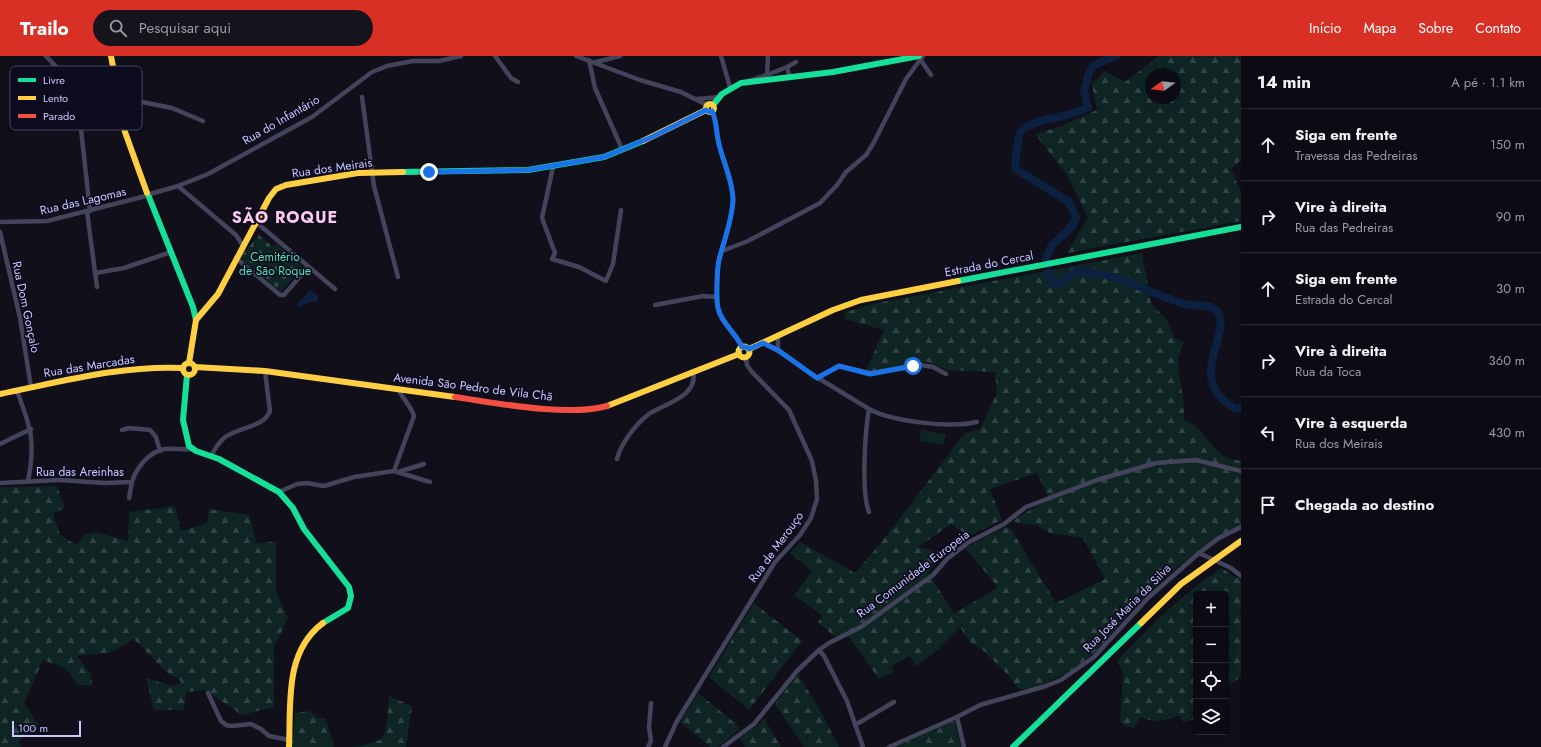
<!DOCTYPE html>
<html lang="pt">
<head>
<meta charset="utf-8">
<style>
  body { margin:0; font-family:Jost,sans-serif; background:#15141d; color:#f1f3f6 }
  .controls { position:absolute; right:12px; bottom:12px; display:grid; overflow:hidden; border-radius:4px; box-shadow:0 2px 10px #0003 }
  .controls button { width:36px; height:36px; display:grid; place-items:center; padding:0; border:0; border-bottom:1px solid #2c2b34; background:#0c0b14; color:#f1f3f6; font:20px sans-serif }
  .compass { position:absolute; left:1145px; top:12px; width:36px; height:36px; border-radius:50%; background:#0c0b14; box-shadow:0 2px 10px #0003; rotate:255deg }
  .scale { position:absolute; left:12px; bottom:10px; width:69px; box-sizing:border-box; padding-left:4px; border:2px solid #cbc8ff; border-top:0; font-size:11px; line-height:14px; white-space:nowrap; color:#cbc8ff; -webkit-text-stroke:3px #0d0b1e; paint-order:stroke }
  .stop { position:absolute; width:12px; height:12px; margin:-9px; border:3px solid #1a73e8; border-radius:50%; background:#fff }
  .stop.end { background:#1a73e8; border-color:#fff; box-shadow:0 1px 4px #0008 }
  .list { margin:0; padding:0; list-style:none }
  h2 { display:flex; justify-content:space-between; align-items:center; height:52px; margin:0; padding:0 16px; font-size:17px }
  h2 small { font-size:13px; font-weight:400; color:#9a9ba0 }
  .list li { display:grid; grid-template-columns:26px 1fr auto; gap:12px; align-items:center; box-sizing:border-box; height:72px; padding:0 16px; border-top:1px solid #2c2b34 }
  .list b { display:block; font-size:15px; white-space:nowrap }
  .list p { margin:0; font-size:13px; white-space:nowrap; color:#9a9ba0 }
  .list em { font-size:13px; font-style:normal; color:#9a9ba0 }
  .icon { flex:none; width:22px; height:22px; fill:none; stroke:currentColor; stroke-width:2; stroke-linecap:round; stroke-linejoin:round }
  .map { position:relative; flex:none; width:1241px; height:691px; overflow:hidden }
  header { display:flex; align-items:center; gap:24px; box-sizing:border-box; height:56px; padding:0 20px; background:#d93025; color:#fff }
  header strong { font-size:19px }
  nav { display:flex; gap:22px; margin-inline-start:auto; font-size:14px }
  .search { width:280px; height:36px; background:#15141d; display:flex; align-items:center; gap:10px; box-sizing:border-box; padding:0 14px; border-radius:22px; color:#9a9ba0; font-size:15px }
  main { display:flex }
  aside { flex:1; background:#0c0b14 }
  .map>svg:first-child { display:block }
  .forest { fill:url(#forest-firs); fill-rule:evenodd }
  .cemetery { fill:url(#cemetery-stones) }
  .pitch { fill:#0e2524 }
  .water { fill:#0b213f }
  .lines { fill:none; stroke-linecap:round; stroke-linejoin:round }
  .river { stroke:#0b213f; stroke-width:8 }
  .street { stroke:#43445b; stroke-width:4.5 }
  .fast { stroke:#16e098; stroke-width:6 }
  .slow { stroke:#ffcf43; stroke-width:6 }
  .jam { stroke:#f24e42; stroke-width:6 }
  .route { stroke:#1a73e8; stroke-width:5 }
  .labels { text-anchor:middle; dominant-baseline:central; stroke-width:3.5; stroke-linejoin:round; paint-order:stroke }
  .street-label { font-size:12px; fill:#cbc8ff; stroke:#0d0b1e }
  .park-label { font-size:12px; fill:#50e3b5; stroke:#0d0b1e }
  .district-label { font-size:16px; font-weight:bold; letter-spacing:1px; fill:#ffcaef; stroke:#0d0b1e }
  .key { fill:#0d0b1e; stroke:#464462; stroke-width:1 }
  .key-label { font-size:11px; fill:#cbc8ff }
</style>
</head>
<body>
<header>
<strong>Trailo</strong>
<div class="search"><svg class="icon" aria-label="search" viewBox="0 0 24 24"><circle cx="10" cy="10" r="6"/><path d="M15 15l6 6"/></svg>Pesquisar aqui</div>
<nav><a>Início</a><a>Mapa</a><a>Sobre</a><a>Contato</a></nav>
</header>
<main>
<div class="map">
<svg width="1241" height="691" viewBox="0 0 1241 691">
  <defs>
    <pattern id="forest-firs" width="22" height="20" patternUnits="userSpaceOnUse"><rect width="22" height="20" fill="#0e2524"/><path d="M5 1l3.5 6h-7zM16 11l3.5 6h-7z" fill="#304345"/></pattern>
    <pattern id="cemetery-stones" width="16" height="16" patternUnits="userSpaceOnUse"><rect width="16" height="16" fill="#0e2524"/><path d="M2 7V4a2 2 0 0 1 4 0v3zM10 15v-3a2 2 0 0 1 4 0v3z" fill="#304345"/></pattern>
  </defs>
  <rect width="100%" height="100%" fill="#100f1a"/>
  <!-- forest -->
  <g class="forest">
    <path d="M1159,0H1241V104L1231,113L1241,137V165L1067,197L1088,162L1067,119L1035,78L1059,71L1097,54L1092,28L1105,15L1125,26ZM1151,18H1175V42H1151Z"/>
    <path d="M1142,197L1151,247L1167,264L1174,282L1184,286C1173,305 1181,322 1183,342C1184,349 1184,357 1184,364C1207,371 1214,407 1241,404V469C1194,492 1156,529 1121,567C1113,575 1107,585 1099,592C1077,614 1049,629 1019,634L1008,619L985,596L970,586L960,571L933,598L916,610L910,600L891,610L894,616L879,623L846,577L835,581L818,566L823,560L794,539L812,515L790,497L800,486L855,517L880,488L965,377L980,373L997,337L995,316L947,314L929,306H920L872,316L866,314L884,274L844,263L845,256L877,247ZM1037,417L1049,443L1015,463V466L1036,469L1050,477L1083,482L1105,523L1056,547L1011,473L1005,471L965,492L998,531L954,558L928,516L945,499L941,496L918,491L951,468L969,480L1002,464L990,433Z"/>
    <path d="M57,430L65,452L53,457L60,479L76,489L85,479L96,476L128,485L129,456L175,450L181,475L207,467L209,453L249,459L257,488L276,485V535L288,562L274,591V651L242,659L205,634L186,636L184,654H154L146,622L172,630L182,626L165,615L134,583L112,596L77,600L91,618L92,630L77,628L65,612L43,604L24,647L39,669L19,684L21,691H0V431Z"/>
    <path d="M1221,512L1241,524V554L1239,557L1241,559V621L1226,631V538H1196V663L1183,666L1179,659C1164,666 1156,667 1140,661L1134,672L1126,670L1120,666L1123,618L1117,605C1149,571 1182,538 1221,512Z"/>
    <path d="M754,547L802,585L749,654L709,621Z"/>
    <path d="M798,618L821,656L839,691H804L775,648Z"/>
    <path d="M698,637L741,672L718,691H711L680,666Z"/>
    <path d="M389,640L412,650L406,691H354C362,689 374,687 381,683C388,677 388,649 389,640Z"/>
    <path d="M310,655L318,662H326L334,691H292L295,657Z"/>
    <path d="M764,662L781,691H745L740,682L758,669Z"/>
    <path d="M952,666H955L961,691H896Z"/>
  </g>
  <!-- cemetery -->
  <path class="cemetery" d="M259,179L273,191L276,187L303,211L281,236L240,201Z"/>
  <!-- pitch -->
  <path class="pitch" d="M921,374L946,378L944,389L919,385Z"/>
  <!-- water -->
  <path class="water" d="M309,235H312L318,240V246H309L299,252L297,248Z"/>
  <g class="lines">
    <!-- river -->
    <g class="river">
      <path d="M1046,204C1049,183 1071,179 1076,162L1069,146L1016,113C1014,106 1016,99 1017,92C1018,87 1018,81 1020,77C1026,63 1072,62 1088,51L1084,35L1090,14L1094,9L1116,0"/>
      <path d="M1049,217L1050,224L1052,228L1060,227L1078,214C1091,217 1104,218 1116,222C1140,229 1161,242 1185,248C1194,250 1211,248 1217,255C1234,277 1182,326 1237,353L1241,351"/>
    </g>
    <!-- street -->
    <g class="street">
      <path d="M46,0L77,33"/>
      <path d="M495,0L511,22L518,26"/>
      <path d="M576,0L640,24L681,36L707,49"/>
      <path d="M721,0L730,31"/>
      <path d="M920,3L931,19"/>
      <path d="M589,4L595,32L622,93"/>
      <path d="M596,6L620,0"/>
      <path d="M787,11L796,6"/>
      <path d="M767,19L787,11L790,22"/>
      <path d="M21,25C46,34 45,31 52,57H62L79,55L77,33L172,52L203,65"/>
      <path d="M749,25L767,19L768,0"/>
      <path d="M362,41L374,130L398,221"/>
      <path d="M696,43L720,41"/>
      <path d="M79,55L90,155"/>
      <path d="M712,55C717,65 716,77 719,88C723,106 733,125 733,144C732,165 724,184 719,204C717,212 716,244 718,252C721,267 736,277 742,291"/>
      <path d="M553,111L542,162L555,197L552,203L579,211L606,225L613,208L621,154"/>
      <path d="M178,130L208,118L312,61L372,16L387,10L413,5H439L461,0"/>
      <path d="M150,138L178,130L236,179L243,190"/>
      <path d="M87,156L97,231"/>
      <path d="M0,166L47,165L146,140"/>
      <path d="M256,166L335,233"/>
      <path d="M0,176L20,262L31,331"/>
      <path d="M722,195L748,185L820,147L837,129L846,116L866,99L873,88L906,23L923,0"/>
      <path d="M236,202L280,239H284L308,211"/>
      <path d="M96,217L124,212L171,196"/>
      <path d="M655,249L703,240L717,241"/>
      <path d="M763,287L778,295V280"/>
      <path d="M778,295L810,317L869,353C865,376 861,436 869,456"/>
      <path d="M817,322L839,310L870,317L921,309L933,311L946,318"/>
      <path d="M17,335C31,372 36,386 28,425"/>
      <path d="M869,353C893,366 951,372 977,366"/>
      <path d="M122,374L129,372L150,374L156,381L160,395"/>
      <path d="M0,388L31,373"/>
      <path d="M211,400C215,393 218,387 224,382C237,371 264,372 270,355L265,315"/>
      <path d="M617,403C621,387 636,368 649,358C664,348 699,340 693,316"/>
      <path d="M394,415L414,360C411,350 403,343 398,333"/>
      <path d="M398,416L424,408"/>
      <path d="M0,427L59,424L105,427L132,426C136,412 149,396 164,393C173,392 183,394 192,393"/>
      <path d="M279,436L297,428L307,427L324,430L354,421L394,415L430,426"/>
      <path d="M129,442L132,426"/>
      <path d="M1199,497L1231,512L1241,520"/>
      <path d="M819,594L824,600L847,645L863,691"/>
      <path d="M208,637L221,665L226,669L231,670L251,668L261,673L269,680L289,684"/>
      <path d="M957,661L964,691"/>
      <path d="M855,669L894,646"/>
      <path d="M648,691L651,685L649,671L651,647"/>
      <path d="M665,691L677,665L775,506L800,479L811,462L817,443L816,425L812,405L789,354L752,316L747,309L746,301"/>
      <path d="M723,691L754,668L797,615L819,594L829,587L861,571L933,519L947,503L969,486L1004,468L1026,451L1097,424L1156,407L1196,404L1241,415"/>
      <path d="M889,691L957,661L980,649L1046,630L1061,624L1094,601L1148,542L1199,497L1219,482L1241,471"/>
    </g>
    <!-- fast -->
    <g class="fast">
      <path d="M713,49L722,38L741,27L833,16L919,0"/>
      <path d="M403,116L528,114L604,101L643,85"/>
      <path d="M149,141L193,251L196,264"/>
      <path d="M958,225L1241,171"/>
      <path d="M187,319L183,364L189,390L196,395L219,403L279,436L293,452L304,473L349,531L351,540L348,552L323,567"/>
      <path d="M1013,691L1141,567"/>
    </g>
    <!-- slow -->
    <g class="slow">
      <path d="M111,0L125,76L147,137"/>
      <circle cx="710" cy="52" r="4"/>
      <path d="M643,85L706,54"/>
      <circle cx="744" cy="296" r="5.5"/>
      <path d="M749,293L833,254L861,244L958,225"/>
      <path d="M189,307L196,264L218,238L269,142L276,133L286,129L358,117L403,116"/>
      <circle cx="189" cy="313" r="6"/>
      <path d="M195,311L265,315L455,341"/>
      <path d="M0,338C60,326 122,309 183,312"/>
      <path d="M607,350L739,298"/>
      <path d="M1141,567L1181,528L1241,485"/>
      <path d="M289,691C291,648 284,596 323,567"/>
    </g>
    <!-- jam -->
    <path class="jam" d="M455,341C497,347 567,361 607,350"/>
  </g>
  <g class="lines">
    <!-- route -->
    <path class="route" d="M429,116L528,114L604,101L652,81L706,54L709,56L712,55C717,65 716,77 719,88C723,106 733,125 733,144C732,165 724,184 719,204C717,212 716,244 718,252C721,267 736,277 742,291H747L749,293L763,287L778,294L817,322L839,310L870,318L913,310"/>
  </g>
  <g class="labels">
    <!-- street labels -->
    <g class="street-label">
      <text transform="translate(281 64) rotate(-30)">Rua do Infantário</text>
      <text transform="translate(332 112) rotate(-8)">Rua dos Meirais</text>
      <text transform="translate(83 145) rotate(-13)">Rua das Lagomas</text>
      <text transform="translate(989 208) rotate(-11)">Estrada do Cercal</text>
      <text transform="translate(26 251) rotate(78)">Rua Dom Gonçalo</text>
      <text transform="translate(89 310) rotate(-9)">Rua das Marcadas</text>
      <text transform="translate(473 331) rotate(7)">Avenida São Pedro de Vila Chã</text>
      <text x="80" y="416">Rua das Areinhas</text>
      <text transform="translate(776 491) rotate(-54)">Rua de Merouço</text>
      <text transform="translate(913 518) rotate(-37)">Rua Comunidade Europeia</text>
      <text transform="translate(1127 552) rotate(-45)">Rua José Maria da Silva</text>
    </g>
    <!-- park labels -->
    <g class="park-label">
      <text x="275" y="201">Cemitério<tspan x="275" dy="14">de São Roque</tspan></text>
    </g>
    <!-- district labels -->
    <g class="district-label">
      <text x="285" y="161">SÃO ROQUE</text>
    </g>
  </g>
  <!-- legend -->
  <rect x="10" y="10" width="132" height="64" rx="6" class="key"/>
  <rect x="18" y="22" width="18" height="4" fill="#16e098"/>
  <rect x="18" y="40" width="18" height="4" fill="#ffcf43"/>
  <rect x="18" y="58" width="18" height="4" fill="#f24e42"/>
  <g class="key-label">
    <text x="43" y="28">Livre</text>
    <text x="43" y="46">Lento</text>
    <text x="43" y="64">Parado</text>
  </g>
</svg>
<div class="controls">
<button>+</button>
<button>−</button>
<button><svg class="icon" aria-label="locate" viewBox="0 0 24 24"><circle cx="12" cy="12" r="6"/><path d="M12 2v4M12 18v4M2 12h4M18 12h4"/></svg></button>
<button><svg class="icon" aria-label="layers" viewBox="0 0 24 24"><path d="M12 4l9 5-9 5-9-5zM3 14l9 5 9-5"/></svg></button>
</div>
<svg class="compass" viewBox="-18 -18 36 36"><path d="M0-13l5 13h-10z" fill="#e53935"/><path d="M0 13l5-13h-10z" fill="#9a9ba0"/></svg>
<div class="scale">100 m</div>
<div class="stop" style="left:913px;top:310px"></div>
<div class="stop end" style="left:429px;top:116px"></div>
</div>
<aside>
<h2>14 min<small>A pé · 1.1 km</small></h2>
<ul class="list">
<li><svg class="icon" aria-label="ahead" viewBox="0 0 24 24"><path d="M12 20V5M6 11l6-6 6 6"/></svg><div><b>Siga em frente</b><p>Travessa das Pedreiras</p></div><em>150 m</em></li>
<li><svg class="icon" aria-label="right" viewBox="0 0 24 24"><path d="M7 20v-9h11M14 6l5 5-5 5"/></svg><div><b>Vire à direita</b><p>Rua das Pedreiras</p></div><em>90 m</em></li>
<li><svg class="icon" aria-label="ahead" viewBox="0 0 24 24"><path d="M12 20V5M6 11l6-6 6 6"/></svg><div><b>Siga em frente</b><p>Estrada do Cercal</p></div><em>30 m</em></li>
<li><svg class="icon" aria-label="right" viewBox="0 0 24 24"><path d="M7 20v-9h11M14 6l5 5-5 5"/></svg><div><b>Vire à direita</b><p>Rua da Toca</p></div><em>360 m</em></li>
<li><svg class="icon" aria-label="left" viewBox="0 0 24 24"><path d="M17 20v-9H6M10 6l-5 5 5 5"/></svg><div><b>Vire à esquerda</b><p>Rua dos Meirais</p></div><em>430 m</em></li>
<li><svg class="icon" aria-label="arrive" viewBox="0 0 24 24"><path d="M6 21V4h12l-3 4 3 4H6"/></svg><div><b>Chegada ao destino</b></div></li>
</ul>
</aside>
</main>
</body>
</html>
